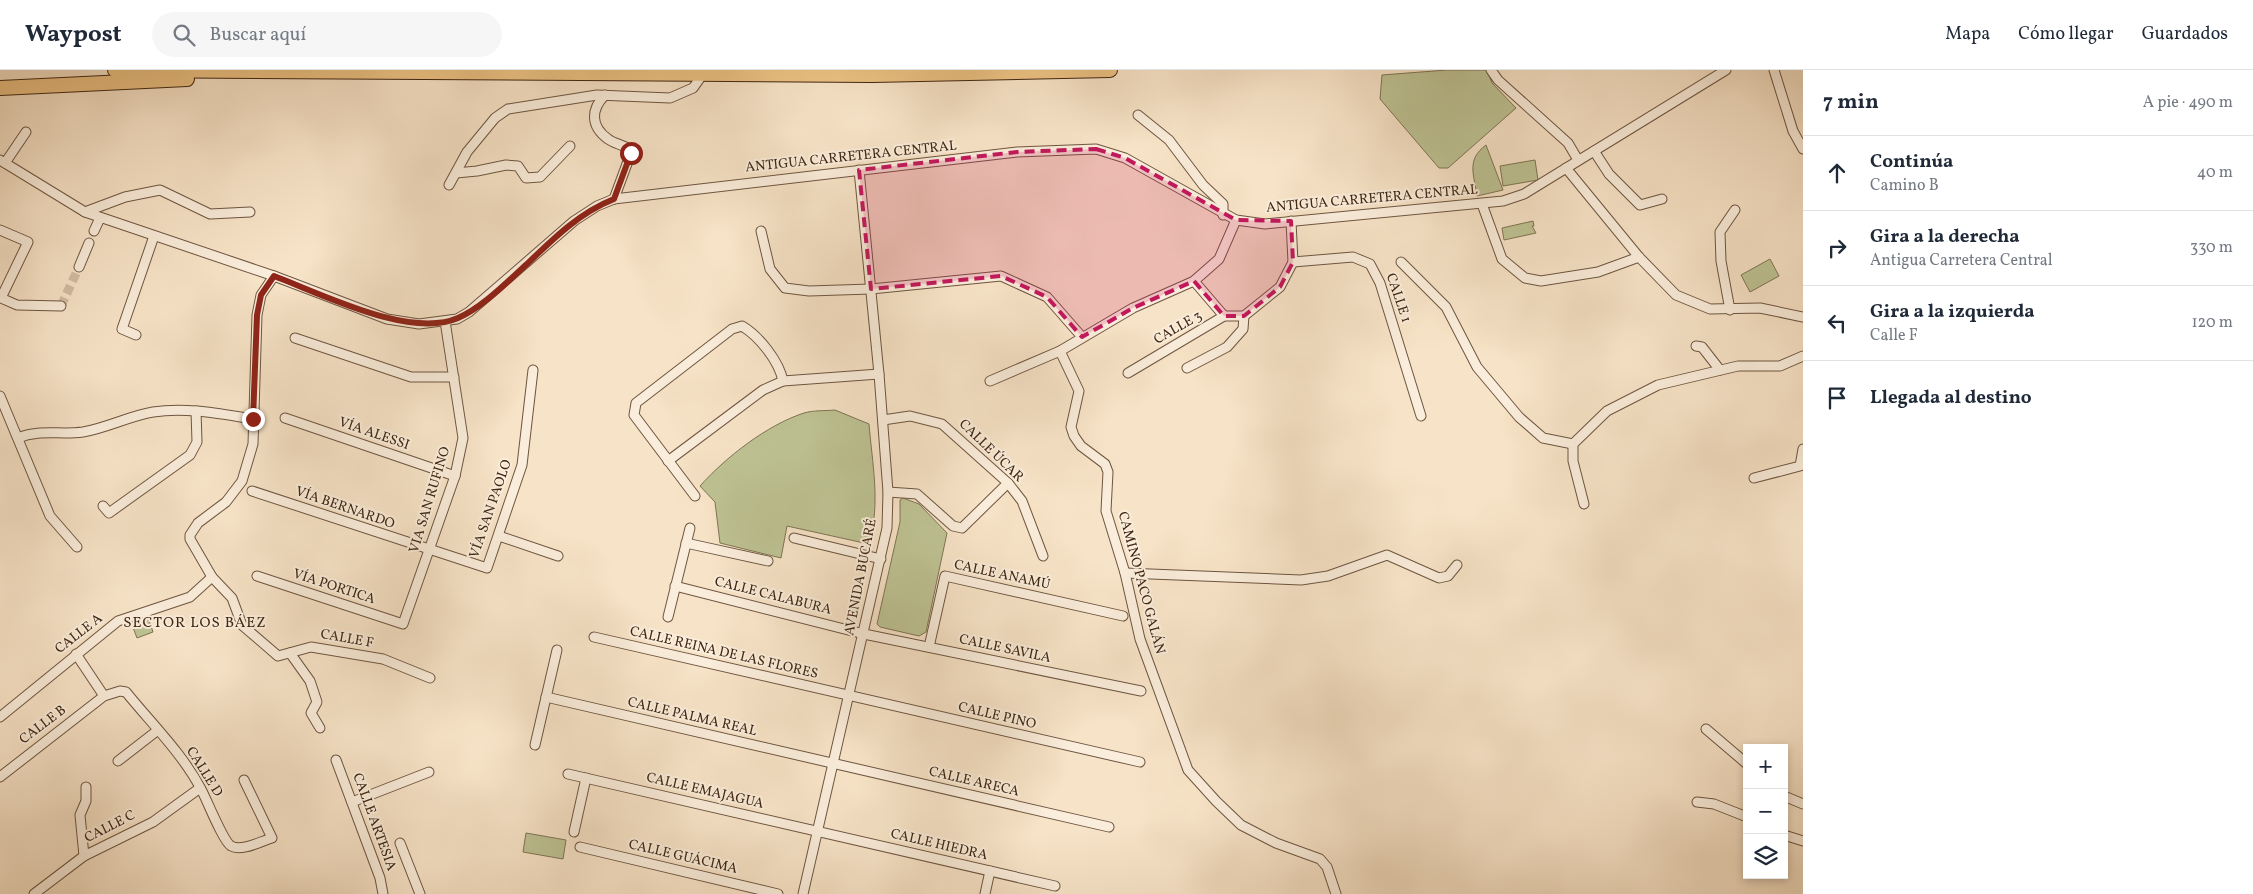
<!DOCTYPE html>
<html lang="es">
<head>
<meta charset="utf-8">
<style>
  body { margin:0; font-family:Vollkorn,serif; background:#f6f6f7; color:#1f2937 }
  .controls { position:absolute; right:15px; bottom:15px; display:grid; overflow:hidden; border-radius:0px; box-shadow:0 2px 8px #0003 }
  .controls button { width:45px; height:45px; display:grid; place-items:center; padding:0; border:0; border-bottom:1px solid #e0e1e3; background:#fff; color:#1f2937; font:25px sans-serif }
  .stop { position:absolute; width:15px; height:15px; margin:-11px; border:4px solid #8f2418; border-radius:50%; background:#fff }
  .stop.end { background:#8f2418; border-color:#fff; box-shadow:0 1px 5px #0008 }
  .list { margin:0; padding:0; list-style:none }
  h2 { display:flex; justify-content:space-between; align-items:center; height:65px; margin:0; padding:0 20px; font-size:21px }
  h2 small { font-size:16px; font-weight:400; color:#747a83 }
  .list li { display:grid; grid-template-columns:32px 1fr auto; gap:15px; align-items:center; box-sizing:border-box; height:75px; padding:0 20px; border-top:1px solid #e0e1e3 }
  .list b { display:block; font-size:19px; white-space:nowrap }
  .list p { margin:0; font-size:16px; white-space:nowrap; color:#747a83 }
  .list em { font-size:16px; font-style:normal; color:#747a83 }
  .icon { flex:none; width:28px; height:28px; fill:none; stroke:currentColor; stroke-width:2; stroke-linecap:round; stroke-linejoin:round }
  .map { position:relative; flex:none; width:1803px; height:824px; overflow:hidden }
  header { display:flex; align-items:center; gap:30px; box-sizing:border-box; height:70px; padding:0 25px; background:#fff; border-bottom:1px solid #e0e1e3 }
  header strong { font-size:24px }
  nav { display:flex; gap:28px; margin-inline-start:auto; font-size:18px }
  .search { width:350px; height:45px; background:#f6f6f7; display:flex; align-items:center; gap:12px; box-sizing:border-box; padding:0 18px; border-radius:28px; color:#747a83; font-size:19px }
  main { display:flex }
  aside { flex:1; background:#fff }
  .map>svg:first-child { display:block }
  .green { fill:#bec394; stroke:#7f7454 }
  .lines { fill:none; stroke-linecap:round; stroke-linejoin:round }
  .minor-tunnel { stroke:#d2bda3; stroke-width:9; stroke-dasharray:9 4.5; stroke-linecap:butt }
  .minor-casing { stroke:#6e5540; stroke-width:11 }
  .highway-casing { stroke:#402613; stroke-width:16 }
  .minor { stroke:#faeddb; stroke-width:9 }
  .highway { stroke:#ecc284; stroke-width:14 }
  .route { stroke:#8f2418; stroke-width:6 }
  .marked { fill:#c2185b; fill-opacity:0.2; stroke:#c2185b; stroke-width:4; stroke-dasharray:10 6; stroke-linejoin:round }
  .labels { text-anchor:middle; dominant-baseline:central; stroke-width:4; stroke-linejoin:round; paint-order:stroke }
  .street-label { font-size:14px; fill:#402613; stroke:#faeddb }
  .neighbourhood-label { font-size:15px; letter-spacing:1px; fill:#402613; stroke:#faeddb }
</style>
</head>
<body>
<header>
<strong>Waypost</strong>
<div class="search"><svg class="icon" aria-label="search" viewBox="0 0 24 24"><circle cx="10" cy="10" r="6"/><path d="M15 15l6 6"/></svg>Buscar aquí</div>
<nav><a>Mapa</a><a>Cómo llegar</a><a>Guardados</a></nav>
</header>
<main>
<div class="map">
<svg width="1803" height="824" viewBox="0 0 1803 824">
  <rect width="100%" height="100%" fill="#f7e3c7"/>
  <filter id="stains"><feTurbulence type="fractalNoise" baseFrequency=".004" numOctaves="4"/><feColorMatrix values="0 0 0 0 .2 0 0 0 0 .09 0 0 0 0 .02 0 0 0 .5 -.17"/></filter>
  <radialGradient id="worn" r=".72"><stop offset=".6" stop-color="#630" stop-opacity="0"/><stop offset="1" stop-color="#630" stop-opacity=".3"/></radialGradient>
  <!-- green -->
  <g class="green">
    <path d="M1447,0H1487L1492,13L1516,38L1448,98H1439L1380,29L1382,5Z"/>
    <path d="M1486,75L1503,120L1477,126C1474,104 1466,90 1486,75Z"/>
    <path d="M1535,90L1538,110L1503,116L1500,96Z"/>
    <path d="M1533,151L1534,156H1532L1536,163L1504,170L1502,158Z"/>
    <path d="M1770,189L1779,206L1750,222L1741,205Z"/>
    <path d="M835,340L869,354C872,392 881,435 869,471L864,473L787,456L781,488L720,473L715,432L700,416C726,387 767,355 804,343C814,340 825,341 835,340Z"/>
    <path d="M903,428L919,434L947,463L926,562L919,566L880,557L877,554L900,452V430Z"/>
    <path d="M148,547L153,562L137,568L131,552Z"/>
    <path d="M526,763L566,770L563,789L523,782Z"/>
  </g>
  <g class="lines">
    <!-- minor-tunnel -->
    <path class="minor-tunnel" d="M61,236L79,197"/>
    <!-- minor casing -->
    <g class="minor-casing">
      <g id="minor">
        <path d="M1491,0L1498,10L1568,73L1578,90"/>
        <path d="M1774,0L1793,61L1803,79"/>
        <path d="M605,25C591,39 590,56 608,69C613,73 623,75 629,79L631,83L614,129"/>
        <path d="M1138,45L1169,70L1203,115L1223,134V145"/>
        <path d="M1594,81L1609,104L1640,135L1662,129"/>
        <path d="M0,90L85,142L274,206L387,249L419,254L457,249L469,242L574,151L597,136L614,129L1017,82L1096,79L1125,88L1236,150L1265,154L1503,131L1524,124L1726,0"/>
        <path d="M5,93L26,62"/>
        <path d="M1566,98L1639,187L1676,225L1710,239L1760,238L1803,247"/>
        <path d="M456,103L477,101L506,95L518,96L526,108L540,107L570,76"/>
        <path d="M449,115L467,82L495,48L508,39L597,25L670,28L693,18L703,4"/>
        <path d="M1482,134L1502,189L1525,208L1541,211L1598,202L1639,187"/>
        <path d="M85,142L125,127L160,120L210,144L250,142"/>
        <path d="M0,160L28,172L1,228L17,235L61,236"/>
        <path d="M94,161L100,148"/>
        <path d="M761,161L770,199L785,218L809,221L871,219L1001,206L1047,227L1082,267"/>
        <path d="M1293,192L1353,187L1370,194L1380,213L1421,346"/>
        <path d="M1401,192L1446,237L1477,297L1519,347L1543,368L1573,374"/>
        <path d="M79,197L89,173"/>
        <path d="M274,206L261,225L257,245L253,374L242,411L226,432L198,453L190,465V469L212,507L232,528L242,555L278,586L311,577L383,589L430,608"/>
        <path d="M1194,211L1224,246"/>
        <path d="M1730,240L1721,191L1720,162L1735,140"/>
        <path d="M136,265L122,259L154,166"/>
        <path d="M295,268L411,307H454"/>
        <path d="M1696,276L1702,277L1720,300"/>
        <path d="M1060,281L1079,321L1071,357L1074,366L1081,376L1105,394L1108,402L1106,441L1125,503L1140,569L1188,700L1216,731L1241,755L1276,773L1320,789L1327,797L1336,824"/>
        <path d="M1187,298L1227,277L1243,259L1244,246L1280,217L1293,192L1291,151"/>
        <path d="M1128,303L1224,246H1244"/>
        <path d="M990,311L1060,281L1133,238L1194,211L1219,189L1236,150"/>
        <path d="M0,326L50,446L77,477"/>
        <path d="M285,348L455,406"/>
        <path d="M883,350L910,346L942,354L1008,413L1022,431L1043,486"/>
        <path d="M18,368C39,359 60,365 83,362C107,358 129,346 153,342C187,337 220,344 253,349"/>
        <path d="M668,391L763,320L783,311L879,304"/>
        <path d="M1754,408L1800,396L1803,379"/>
        <path d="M252,421L487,498L522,395L533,300"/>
        <path d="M888,422L917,424L953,456L962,458L1008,413"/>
        <path d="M695,426L634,345L636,333L732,259L742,256C759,266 779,291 783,311"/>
        <path d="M1584,434L1573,391V374L1607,341L1658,315L1738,296H1780L1803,286"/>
        <path d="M103,436L109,443L190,385L197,372L196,341"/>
        <path d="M499,466L558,486"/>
        <path d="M794,468L881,489"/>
        <path d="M686,473L768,491"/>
        <path d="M1125,503L1301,510L1328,506L1387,485L1439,508L1448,506L1457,495"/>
        <path d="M257,506L403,554L455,406L463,368L445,251"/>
        <path d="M675,516L864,564L1141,621"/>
        <path d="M668,547L690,458"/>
        <path d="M594,567L1140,692"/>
        <path d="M929,577L945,506L1123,546"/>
        <path d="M290,583L310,611L317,632L311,643L320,658"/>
        <path d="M76,584L104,626"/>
        <path d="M546,627L1109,757"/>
        <path d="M0,647L118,551L190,527L212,507"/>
        <path d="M1706,659L1747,694"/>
        <path d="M535,675L557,580"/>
        <path d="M336,690L380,808L383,824"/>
        <path d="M118,691L158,660"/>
        <path d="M568,704L1055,816"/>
        <path d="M0,707L104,626L120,621L126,622C151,653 182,683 201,719C207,730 223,771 231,776C242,782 261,771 272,768L244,710"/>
        <path d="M1784,726L1803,734"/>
        <path d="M352,732L429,702"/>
        <path d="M1697,732L1714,734L1747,747"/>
        <path d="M574,762L586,708"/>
        <path d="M1784,765L1803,771"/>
        <path d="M400,773L420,824"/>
        <path d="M580,777L778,824"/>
        <path d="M84,786L80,745L86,731V717"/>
        <path d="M34,824L84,786L153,752L200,718"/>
        <path d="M803,824L887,458L888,422L879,304L859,100"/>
        <path d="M985,824L990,801"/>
      </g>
    </g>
    <!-- highway casing -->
    <g class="highway-casing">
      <g id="highway">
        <path d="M115,0L872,5L1110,0"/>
        <path d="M0,18L187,9"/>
      </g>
    </g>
    <!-- minor -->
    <use href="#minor" class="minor"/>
    <!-- highway -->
    <use href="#highway" class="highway"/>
  </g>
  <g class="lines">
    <!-- route -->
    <path class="route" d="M253,349L257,245L261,225L274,206C322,224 410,269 458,248C482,238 508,211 527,194C554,168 579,143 614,129L631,83"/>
  </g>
  <!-- marked area -->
  <path class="marked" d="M1096,79L1125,88L1236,150L1291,151L1293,192L1280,217L1244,246H1224L1194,211L1133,238L1082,267L1047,227L1001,206L871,219L859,100L1017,82Z"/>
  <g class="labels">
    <!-- street labels -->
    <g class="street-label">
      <text transform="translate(851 87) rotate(-6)">ANTIGUA CARRETERA CENTRAL</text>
      <text transform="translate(1372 129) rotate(-5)">ANTIGUA CARRETERA CENTRAL</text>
      <text transform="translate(1398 228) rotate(71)">CALLE 1</text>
      <text transform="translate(1178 258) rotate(-30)">CALLE 3</text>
      <text transform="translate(374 364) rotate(19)">VÍA ALESSI</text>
      <text transform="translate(991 381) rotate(44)">CALLE ÚCAR</text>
      <text transform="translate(430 430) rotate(-73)">VIA SAN RUFINO</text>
      <text transform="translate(345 438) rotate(19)">VÍA BERNARDO</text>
      <text transform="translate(491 439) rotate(-71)">VÍA SAN PAOLO</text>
      <text transform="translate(1002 505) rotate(12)">CALLE ANAMÚ</text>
      <text transform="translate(861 507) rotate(-79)">AVENIDA BUCARÉ</text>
      <text transform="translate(1141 513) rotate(75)">CAMINO PACO GALÁN</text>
      <text transform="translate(334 517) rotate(18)">VÍA PORTICA</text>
      <text transform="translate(773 526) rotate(14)">CALLE CALABURA</text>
      <text transform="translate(79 564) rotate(-38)">CALLE A</text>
      <text transform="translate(347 569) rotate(10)">CALLE F</text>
      <text transform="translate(1005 579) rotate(12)">CALLE SAVILA</text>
      <text transform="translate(724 583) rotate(13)">CALLE REINA DE LAS FLORES</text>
      <text transform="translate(997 646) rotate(13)">CALLE PINO</text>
      <text transform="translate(692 647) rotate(13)">CALLE PALMA REAL</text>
      <text transform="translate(43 655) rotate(-37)">CALLE B</text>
      <text transform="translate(204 702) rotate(58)">CALLE D</text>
      <text transform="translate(974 712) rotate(13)">CALLE ARECA</text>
      <text transform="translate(705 721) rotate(13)">CALLE EMAJAGUA</text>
      <text transform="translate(374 752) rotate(70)">CALLE ARTESIA</text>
      <text transform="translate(110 757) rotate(-27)">CALLE C</text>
      <text transform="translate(939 775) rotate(13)">CALLE HIEDRA</text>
      <text transform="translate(683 787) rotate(13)">CALLE GUÁCIMA</text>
    </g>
    <!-- neighbourhood labels -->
    <g class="neighbourhood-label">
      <text x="195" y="553">SECTOR LOS BÁEZ</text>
    </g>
  </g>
  <rect width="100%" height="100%" filter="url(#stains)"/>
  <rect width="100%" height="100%" fill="url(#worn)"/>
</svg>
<div class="controls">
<button>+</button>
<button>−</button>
<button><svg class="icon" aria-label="layers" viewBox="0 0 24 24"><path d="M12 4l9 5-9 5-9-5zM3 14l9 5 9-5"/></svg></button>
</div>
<div class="stop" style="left:631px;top:83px"></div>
<div class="stop end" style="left:253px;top:349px"></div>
</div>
<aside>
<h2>7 min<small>A pie · 490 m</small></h2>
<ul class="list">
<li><svg class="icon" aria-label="ahead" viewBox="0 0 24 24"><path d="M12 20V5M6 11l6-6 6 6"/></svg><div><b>Continúa</b><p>Camino B</p></div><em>40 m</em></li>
<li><svg class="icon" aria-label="right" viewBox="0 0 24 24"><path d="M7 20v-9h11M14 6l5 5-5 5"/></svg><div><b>Gira a la derecha</b><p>Antigua Carretera Central</p></div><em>330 m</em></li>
<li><svg class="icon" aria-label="left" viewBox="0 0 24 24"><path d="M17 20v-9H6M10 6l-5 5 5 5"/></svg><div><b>Gira a la izquierda</b><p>Calle F</p></div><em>120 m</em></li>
<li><svg class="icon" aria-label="arrive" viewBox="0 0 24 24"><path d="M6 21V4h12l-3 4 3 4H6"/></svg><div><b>Llegada al destino</b></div></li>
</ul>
</aside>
</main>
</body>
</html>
